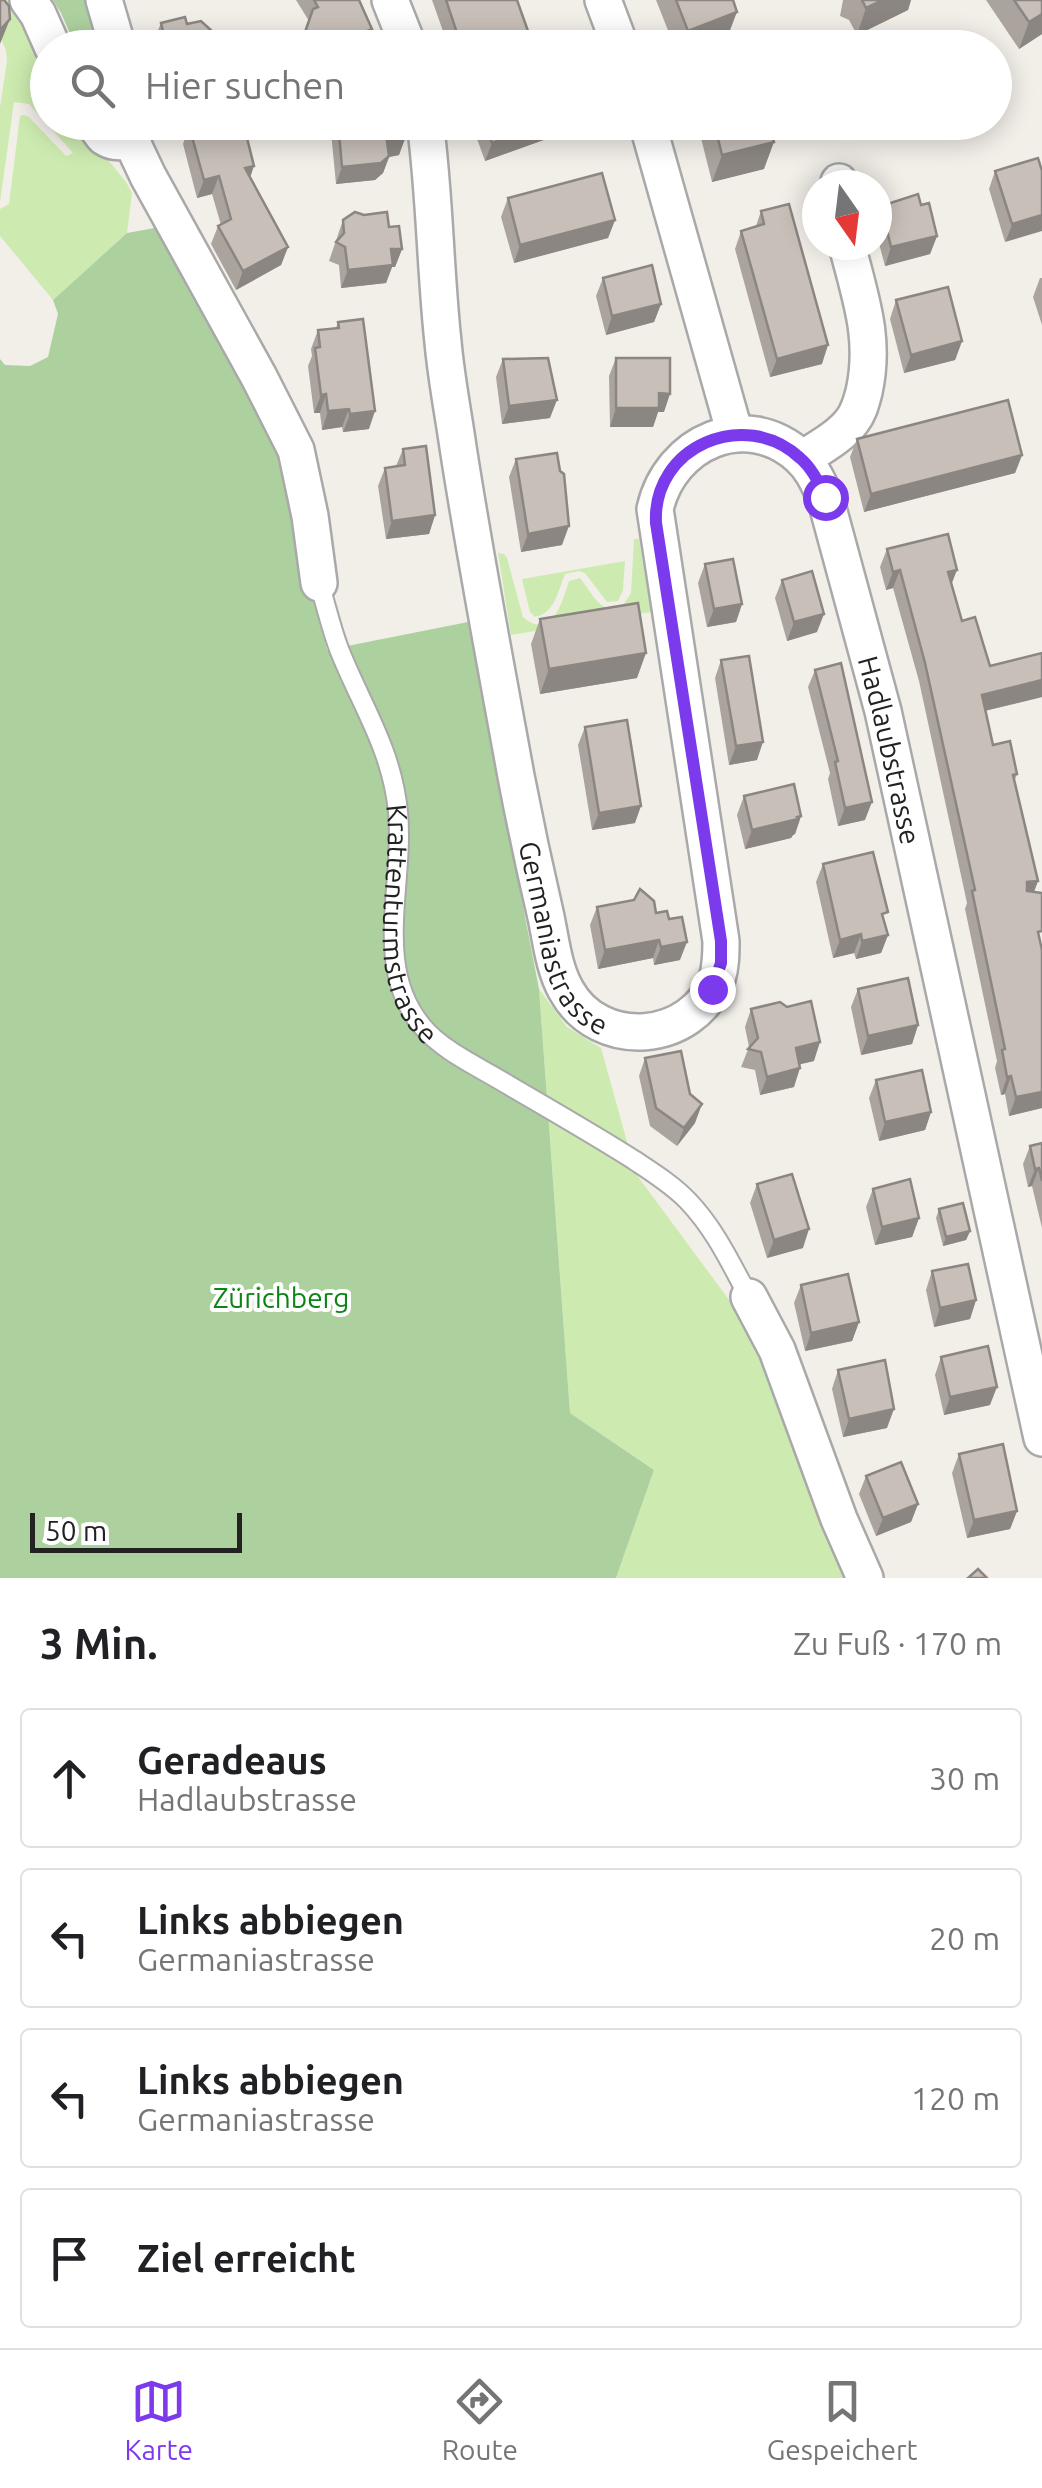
<!DOCTYPE html>
<html lang="de">
<head>
<meta charset="utf-8">
<style>
  body { margin:0; font-family:Ubuntu,sans-serif; background:#f2f2f2; color:#202124 }
  .compass { position:absolute; left:802px; top:170px; width:90px; height:90px; border-radius:50%; background:#fff; box-shadow:0 5px 25px #0003; rotate:166deg }
  .scale { position:absolute; left:30px; bottom:25px; width:212px; box-sizing:border-box; padding-left:10px; border:5px solid #222; border-top:0; font-size:28px; line-height:35px; white-space:nowrap; color:#222; -webkit-text-stroke:8px #fff; paint-order:stroke }
  .stop { position:absolute; width:30px; height:30px; margin:-22px; border:8px solid #7c3aed; border-radius:50%; background:#fff }
  .stop.end { background:#7c3aed; border-color:#fff; box-shadow:0 2px 10px #0008 }
  .list { margin:0; padding:0; list-style:none }
  h2 { display:flex; justify-content:space-between; align-items:center; height:130px; margin:0; padding:0 40px; font-size:42px }
  h2 small { font-size:32px; font-weight:400; color:#757577 }
  .list li { display:grid; grid-template-columns:65px 1fr auto; gap:30px; align-items:center; box-sizing:border-box; height:140px; margin:0 20px 20px; padding:0 20px; border:2px solid #e0e0e0; border-radius:10px }
  .list b { display:block; font-size:38px; white-space:nowrap }
  .list p { margin:0; font-size:32px; white-space:nowrap; color:#757577 }
  .list em { font-size:32px; font-style:normal; color:#757577 }
  .icon { flex:none; width:55px; height:55px; fill:none; stroke:currentColor; stroke-width:2; stroke-linecap:round; stroke-linejoin:round }
  .map { position:relative; flex:none; width:1042px; height:1578px; overflow:hidden }
  .search { position:absolute; background:#fff; box-shadow:0 5px 25px #0003; left:30px; right:30px; top:30px; height:110px; display:flex; align-items:center; gap:25px; box-sizing:border-box; padding:0 35px; border-radius:55px; color:#757577; font-size:38px }
  .sheet { height:770px; background:#fff }
  nav { display:flex; justify-content:space-around; align-items:center; box-sizing:border-box; height:140px; border-top:2px solid #e0e0e0; background:#fff; font-size:28px; color:#757577 }
  nav a { display:grid; justify-items:center; gap:5px }
  nav .on { color:#7c3aed }
  .map>svg:first-child { display:block }
  .grass { fill:#cdebb0 }
  .forest { fill:#add19e }
  .lines { fill:none; stroke-linecap:round; stroke-linejoin:round }
  .lane-casing { stroke:#a9a9a9; stroke-width:22 }
  .street-casing { stroke:#a9a9a9; stroke-width:40 }
  .lane { stroke:#fff; stroke-width:18 }
  .street { stroke:#fff; stroke-width:35 }
  .wall { fill:#aba49e }
  .shaded-wall { fill:#8b8681 }
  .building { fill:#c7bfb8; stroke:#8b8681; stroke-width:2.5 }
  .route { stroke:#7c3aed; stroke-width:12 }
  .labels { text-anchor:middle; dominant-baseline:central; stroke-width:8; stroke-linejoin:round; paint-order:stroke }
  .street-label { font-size:28px; fill:#222; stroke:#fff }
  .park-label { font-size:28px; fill:#0c8416; stroke:#fff }
</style>
</head>
<body>
<div class="map">
<svg width="1042" height="1578" viewBox="0 0 1042 1578">
  <rect width="100%" height="100%" fill="#f2efe9"/>
  <!-- grass -->
  <g class="grass">
    <path d="M0,0H9L31,31L47,67L48,122L78,123L126,182L132,193L127,233L53,300L0,236V209L9,204L20,116L24,115L29,117L66,156L73,153L29,104L14,102L0,202V107L7,61L6,50L0,37Z"/>
    <path d="M634,539H639L651,612L511,635L498,553L504,554L507,558L523,617C552,642 563,600 569,581L580,578C594,595 599,614 622,607L631,593Z"/>
    <path d="M625,561L623,590L618,601L607,602L585,573L579,571L565,574C558,591 555,613 535,617L530,612L522,579Z"/>
    <path d="M539,989L567,1027L601,1048L636,1174L744,1320L797,1434L848,1578H616L654,1470L570,1413Z"/>
  </g>
  <!-- forest -->
  <g class="forest">
    <path d="M53,0H89L102,47H76L61,13Z"/>
    <path d="M160,227L237,368L284,466L294,495L327,650L468,622L539,989L570,1413L654,1470L616,1578H0V359L5,365L30,366L48,357L58,314L53,300L127,233Z"/>
  </g>
  <g class="lines">
    <!-- lane casing -->
    <g class="lane-casing">
      <g id="lane">
        <path id="s1" d="M319,583C326,605 331,628 339,649C361,705 392,749 398,812C405,882 372,967 422,1026C442,1051 483,1069 510,1086C551,1110 593,1134 634,1160C652,1172 673,1185 688,1201C715,1229 731,1264 749,1297"/>
      </g>
    </g>
    <!-- street casing -->
    <g class="street-casing">
      <g id="street">
        <path d="M28,0L38,14L53,48"/>
        <path d="M104,0L118,48"/>
        <path d="M390,0L409,48"/>
        <path d="M603,0L621,48"/>
        <path d="M93,122C96,126 101,134 104,137C119,147 136,141 138,123"/>
        <path id="s2" d="M425,122C435,195 435,269 443,342C446,377 453,412 458,447C475,557 496,666 516,776C525,823 535,870 546,917C551,941 554,969 566,990C599,1051 693,1044 717,979C721,966 721,954 721,941L655,509C670,442 746,408 800,457C812,468 818,482 825,497L883,711L1042,1438"/>
        <path d="M647,122L735,434"/>
        <path d="M130,138L148,176L259,377L296,450L310,516L319,583"/>
        <path d="M839,182V185"/>
        <path d="M802,459C819,448 840,437 852,421C859,412 861,403 864,392C876,338 860,297 847,245"/>
        <path d="M749,1297L777,1350L839,1519L865,1578"/>
      </g>
    </g>
    <!-- lane -->
    <use href="#lane" class="lane"/>
    <!-- street -->
    <use href="#street" class="street"/>
  </g>
  <!-- wall -->
  <g class="wall">
    <path d="M296,0H359L372,29L365,48H299L309,21Z"/>
    <path d="M432,0H517L534,48H449Z"/>
    <path d="M656,0H733L727,38L704,48H675Z"/>
    <path d="M843,0H911L908,10L857,35L849,20L840,16Z"/>
    <path d="M986,0H1042V34L1019,49Z"/>
    <path d="M161,23L187,24L218,48H156L154,40Z"/>
    <path d="M330,122H404L399,155L389,157L383,173L375,180L336,184Z"/>
    <path d="M471,122H558L552,137L485,161Z"/>
    <path d="M697,122H769L764,169L712,182Z"/>
    <path d="M884,122H909L890,135Z"/>
    <path d="M189,126L250,177L288,247L281,265L236,290L211,244L218,226L221,225L212,194L197,198L183,144Z"/>
    <path d="M1038,158L1005,242L989,189L995,171Z"/>
    <path d="M508,198L615,220L608,238L514,263L501,217Z"/>
    <path d="M921,205L937,236L930,254L885,266L877,236V216L881,206Z"/>
    <path d="M761,211L822,364L770,377L735,249L741,231L756,226Z"/>
    <path d="M343,220L389,227L402,249L395,267H392L386,283L341,288L339,265L329,261Z"/>
    <path d="M603,278L661,304L654,322L606,335L596,296Z"/>
    <path d="M1040,278H1042V325L1033,297Z"/>
    <path d="M896,300L962,341L955,360L904,373L890,319Z"/>
    <path d="M338,322L369,429L343,432L342,427L322,430L320,413H314L308,366L312,356L311,349L318,330L336,328Z"/>
    <path d="M616,358L664,412H658L653,427H610L609,376Z"/>
    <path d="M503,359L550,418L502,424L496,377Z"/>
    <path d="M857,439L1022,455L1015,473L864,512L850,457Z"/>
    <path d="M403,449L435,515L429,534L386,539L378,486L385,468L396,466Z"/>
    <path d="M516,459L562,545L521,552L509,477Z"/>
    <path d="M887,549L952,584L962,621L990,666L1042,653V697L985,711L993,745L1017,774L1014,782L1038,881L1034,892L1042,1108L1009,1116L1005,1094L1001,1095L995,1068L997,1061L965,909L967,903L919,681L893,588L886,590L880,567Z"/>
    <path d="M705,564L742,604L736,622L707,627L698,583Z"/>
    <path d="M782,580L817,632L787,641L775,598Z"/>
    <path d="M540,619L637,678L540,694L531,644Z"/>
    <path d="M721,660L757,760L729,765L715,678Z"/>
    <path d="M815,670L865,820L838,826L828,779L830,773L808,687Z"/>
    <path d="M585,727L635,823L592,830L578,745Z"/>
    <path d="M744,796L801,816L795,834L793,835L791,838L745,849L737,815Z"/>
    <path d="M823,864L885,923L888,935L881,953L856,959L854,953L833,958L816,882Z"/>
    <path d="M597,907L656,913L680,960L654,965L653,958L598,969L590,925Z"/>
    <path d="M858,989L918,1025L912,1044L861,1055L851,1007Z"/>
    <path d="M751,1009L814,1061L799,1064L794,1087L760,1095L755,1070L741,1067L749,1047L745,1027Z"/>
    <path d="M645,1058L695,1123L677,1146L650,1126L639,1076Z"/>
    <path d="M876,1080L931,1112L925,1130L879,1141L869,1098Z"/>
    <path d="M1042,1143V1228L1032,1186L1028,1187L1023,1164L1030,1146Z"/>
    <path d="M757,1184L803,1248L767,1258L750,1203Z"/>
    <path d="M873,1189L919,1218L912,1237L875,1245L866,1207Z"/>
    <path d="M939,1209L970,1231L966,1240L943,1246L936,1218Z"/>
    <path d="M932,1271L976,1300L970,1319L934,1327L926,1290Z"/>
    <path d="M801,1285L859,1322L852,1341L805,1351L794,1303Z"/>
    <path d="M941,1357L990,1405L944,1415L935,1375Z"/>
    <path d="M838,1370L887,1428L843,1437L832,1389Z"/>
    <path d="M959,1454L1017,1511L1010,1529L967,1538L952,1473Z"/>
    <path d="M866,1476L918,1504L911,1522L876,1536L859,1494Z"/>
  </g>
  <!-- shaded-wall -->
  <g class="shaded-wall">
    <path d="M883,0H911L908,10L857,35L866,8Z"/>
    <path d="M737,12L727,38L704,48H682L688,31Z"/>
    <path d="M1042,14V34L1019,49L1029,22Z"/>
    <path d="M10,19L0,44V30Z"/>
    <path d="M372,29L365,48H330Z"/>
    <path d="M303,38L315,39L312,48H299Z"/>
    <path d="M549,122H558L552,137L485,161L492,143Z"/>
    <path d="M895,122H909L890,135Z"/>
    <path d="M405,139L399,155L389,157L383,173L375,180L336,184L342,167L387,141Z"/>
    <path d="M774,142L764,169L712,182L722,155Z"/>
    <path d="M254,166L248,184L245,168Z"/>
    <path d="M219,176L212,194L197,198L204,180Z"/>
    <path d="M1042,215V231L1005,242L1012,224Z"/>
    <path d="M615,220L608,238L514,263L520,245Z"/>
    <path d="M937,236L930,254L885,266L891,247Z"/>
    <path d="M288,247L281,265L236,290L243,271Z"/>
    <path d="M391,249H402L395,267H392L386,283L341,288L348,270Z"/>
    <path d="M661,304L654,322L606,335L612,316Z"/>
    <path d="M962,341L955,360L904,373L911,355Z"/>
    <path d="M828,345L822,364L770,377L777,359Z"/>
    <path d="M659,393L670,394L664,412H658L653,427H610L616,408Z"/>
    <path d="M326,394L320,413H314L321,395Z"/>
    <path d="M557,400L550,418L502,424L509,406Z"/>
    <path d="M349,409L342,427L322,430L328,411Z"/>
    <path d="M375,411L369,429L343,432L350,414Z"/>
    <path d="M1022,455L1015,473L864,512L871,494Z"/>
    <path d="M435,515L429,534L386,539L392,521Z"/>
    <path d="M569,526L562,545L521,552L528,534Z"/>
    <path d="M900,570L893,588L886,590L893,572Z"/>
    <path d="M957,570L950,588L948,572Z"/>
    <path d="M742,604L736,622L707,627L714,609Z"/>
    <path d="M824,614L817,632L787,641L794,622Z"/>
    <path d="M646,653L637,678L540,694L549,669Z"/>
    <path d="M1042,680V697L975,713L982,695Z"/>
    <path d="M763,742L757,760L729,765L736,746Z"/>
    <path d="M872,802L865,820L838,826L845,808Z"/>
    <path d="M641,806L635,823L592,830L599,813Z"/>
    <path d="M801,816L795,834L793,835L791,838L745,849L752,830Z"/>
    <path d="M1038,881L1031,899L1021,900L1027,882Z"/>
    <path d="M861,934L854,953L833,958L840,940Z"/>
    <path d="M888,935L881,953L856,959L862,941Z"/>
    <path d="M659,940L653,958L598,969L605,950Z"/>
    <path d="M687,942L680,960L654,965L661,947Z"/>
    <path d="M918,1025L912,1044L861,1055L868,1036Z"/>
    <path d="M820,1042L814,1061L789,1067L796,1048Z"/>
    <path d="M800,1068L794,1087L760,1095L767,1077Z"/>
    <path d="M1011,1076L1005,1094L1001,1095L1007,1077Z"/>
    <path d="M1042,1092V1108L1009,1116L1016,1097Z"/>
    <path d="M702,1104L695,1123L677,1146L684,1128Z"/>
    <path d="M931,1112L925,1130L879,1141L885,1122Z"/>
    <path d="M1039,1168L1032,1186L1028,1187L1035,1169Z"/>
    <path d="M919,1218L912,1237L875,1245L882,1227Z"/>
    <path d="M809,1229L803,1248L767,1258L774,1240Z"/>
    <path d="M970,1231L966,1240L943,1246L946,1237Z"/>
    <path d="M976,1300L970,1319L934,1327L940,1308Z"/>
    <path d="M859,1322L852,1341L805,1351L811,1333Z"/>
    <path d="M997,1387L990,1405L944,1415L950,1397Z"/>
    <path d="M894,1409L887,1428L843,1437L849,1419Z"/>
    <path d="M918,1504L911,1522L876,1536L883,1518Z"/>
    <path d="M1017,1511L1010,1529L967,1538L974,1520Z"/>
  </g>
  <!-- building -->
  <g class="building">
    <path d="M0,0H4L9,6L10,19L0,30Z"/>
    <path d="M314,0H359L372,29L330,48H318L315,39L303,38L313,9L318,7Z"/>
    <path d="M446,0H517L534,48H462Z"/>
    <path d="M676,0H733L737,12L688,31Z"/>
    <path d="M862,0H883L866,8Z"/>
    <path d="M1014,0H1042V14L1029,22Z"/>
    <path d="M185,17L187,24L201,21L213,32L218,48H167L161,23Z"/>
    <path d="M201,122H243L254,166L245,168L288,247L243,271L218,226L231,219L219,176L204,180L189,126Z"/>
    <path d="M338,122H404L405,139L387,141L389,156L381,163L342,167Z"/>
    <path d="M484,122H549L492,143Z"/>
    <path d="M714,122H769L774,142L722,155Z"/>
    <path d="M1038,158L1042,171V215L1012,224L995,171Z"/>
    <path d="M602,173L615,220L520,245L508,198Z"/>
    <path d="M918,194L921,205L929,203L937,236L891,247L881,206Z"/>
    <path d="M789,204L828,345L777,359L741,231L764,224L761,211Z"/>
    <path d="M355,212L364,215L387,212L389,227L399,226L402,249H391L393,265L348,270L345,247L336,242L344,233L343,220Z"/>
    <path d="M652,265L661,304L612,316L603,278Z"/>
    <path d="M948,287L962,341L911,355L896,300Z"/>
    <path d="M363,319L375,411L350,414L349,409L328,411L326,394L321,395L315,348L320,347L318,330L339,328L338,322Z"/>
    <path d="M548,358L557,400L509,406L503,359Z"/>
    <path d="M616,358H670V394L659,393V408H616Z"/>
    <path d="M1008,400L1022,455L871,494L857,439Z"/>
    <path d="M426,446L435,515L392,521L385,468L405,465L403,449Z"/>
    <path d="M557,453L560,471L564,474L569,526L528,534L516,459Z"/>
    <path d="M948,534L957,570L948,572L962,621L975,617L990,666L1042,653V680L982,695L993,745L1010,741L1017,774L1013,775L1038,881L1027,882V891L1042,893V931L1038,932L1042,950V1092L1016,1097L1011,1076L1007,1077L1002,1050L1005,1049L972,891L975,890L925,663L900,570L893,572L887,549Z"/>
    <path d="M733,559L742,604L714,609L705,564Z"/>
    <path d="M812,571L824,614L794,622L782,580Z"/>
    <path d="M638,603L646,653L549,669L540,619Z"/>
    <path d="M749,656L763,742L736,746L721,660Z"/>
    <path d="M841,663L872,802L845,808L835,762L838,761L815,670Z"/>
    <path d="M627,720L641,806L599,813L585,727Z"/>
    <path d="M794,784L801,816L797,817L798,819L752,830L744,796Z"/>
    <path d="M873,852L888,912L882,914L888,935L862,941L861,934L840,940L823,864Z"/>
    <path d="M640,889L654,901L656,913L667,911L669,919L682,917L687,942L661,947L659,940L605,950L597,907L634,900Z"/>
    <path d="M908,978L918,1025L868,1036L858,989Z"/>
    <path d="M811,1001L820,1042L796,1048L800,1068L767,1077L761,1052L748,1049L758,1038L751,1009L780,1002L787,1007Z"/>
    <path d="M681,1051L690,1094L702,1104L684,1128L656,1108L645,1058Z"/>
    <path d="M922,1070L931,1112L885,1122L876,1080Z"/>
    <path d="M1042,1143V1181L1039,1168L1035,1169L1030,1146Z"/>
    <path d="M792,1174L809,1229L774,1240L757,1184Z"/>
    <path d="M910,1179L919,1218L882,1227L873,1189Z"/>
    <path d="M963,1203L970,1231L946,1237L939,1209Z"/>
    <path d="M968,1264L976,1300L940,1308L932,1271Z"/>
    <path d="M848,1274L859,1322L811,1333L801,1285Z"/>
    <path d="M988,1346L997,1387L950,1397L941,1357Z"/>
    <path d="M885,1360L894,1409L849,1419L838,1370Z"/>
    <path d="M1003,1444L1017,1511L974,1520L959,1454Z"/>
    <path d="M901,1462L918,1504L883,1518L866,1476Z"/>
    <path d="M978,1569L987,1578H968Z"/>
  </g>
  <g class="lines">
    <!-- route -->
    <path class="route" d="M712,989L721,963V941L656,523C652,446 745,407 800,458C812,468 819,482 825,497"/>
  </g>
  <g class="labels">
    <!-- street labels -->
    <g class="street-label">
      <text stroke="none"><textPath href="#s2" startOffset="2042">Hadlaubstrasse</textPath></text>
      <text stroke="none"><textPath href="#s1" startOffset="358">Krattenturmstrasse</textPath></text>
      <text stroke="none"><textPath href="#s2" startOffset="832">Germaniastrasse</textPath></text>
    </g>
    <!-- park labels -->
    <g class="park-label">
      <text x="281" y="1297">Zürichberg</text>
    </g>
  </g>
</svg>
<svg class="compass" viewBox="-18 -18 36 36"><path d="M0-13l5 13h-10z" fill="#e53935"/><path d="M0 13l5-13h-10z" fill="#757577"/></svg>
<div class="scale">50 m</div>
<div class="stop" style="left:825px;top:497px"></div>
<div class="stop end" style="left:712px;top:989px"></div>
<div class="search"><svg class="icon" aria-label="search" viewBox="0 0 24 24"><circle cx="10" cy="10" r="6"/><path d="M15 15l6 6"/></svg>Hier suchen</div>
</div>
<section class="sheet">
<h2>3 Min.<small>Zu Fuß · 170 m</small></h2>
<ul class="list">
<li><svg class="icon" aria-label="ahead" viewBox="0 0 24 24"><path d="M12 20V5M6 11l6-6 6 6"/></svg><div><b>Geradeaus</b><p>Hadlaubstrasse</p></div><em>30 m</em></li>
<li><svg class="icon" aria-label="left" viewBox="0 0 24 24"><path d="M17 20v-9H6M10 6l-5 5 5 5"/></svg><div><b>Links abbiegen</b><p>Germaniastrasse</p></div><em>20 m</em></li>
<li><svg class="icon" aria-label="left" viewBox="0 0 24 24"><path d="M17 20v-9H6M10 6l-5 5 5 5"/></svg><div><b>Links abbiegen</b><p>Germaniastrasse</p></div><em>120 m</em></li>
<li><svg class="icon" aria-label="arrive" viewBox="0 0 24 24"><path d="M6 21V4h12l-3 4 3 4H6"/></svg><div><b>Ziel erreicht</b></div></li>
</ul>
</section>
<nav>
<a class="on"><svg class="icon" aria-label="map" viewBox="0 0 24 24"><path d="M3 6l6-2 6 2 6-2v14l-6 2-6-2-6 2zM9 4v14M15 6v14"/></svg>Karte</a>
<a><svg class="icon" aria-label="directions" viewBox="0 0 24 24"><path d="M12 3l9 9-9 9-9-9zM9 14v-3h6M13 9l2 2-2 2"/></svg>Route</a>
<a><svg class="icon" aria-label="saved" viewBox="0 0 24 24"><path d="M7 4h10v16l-5-4-5 4z"/></svg>Gespeichert</a>
</nav>
</body>
</html>
